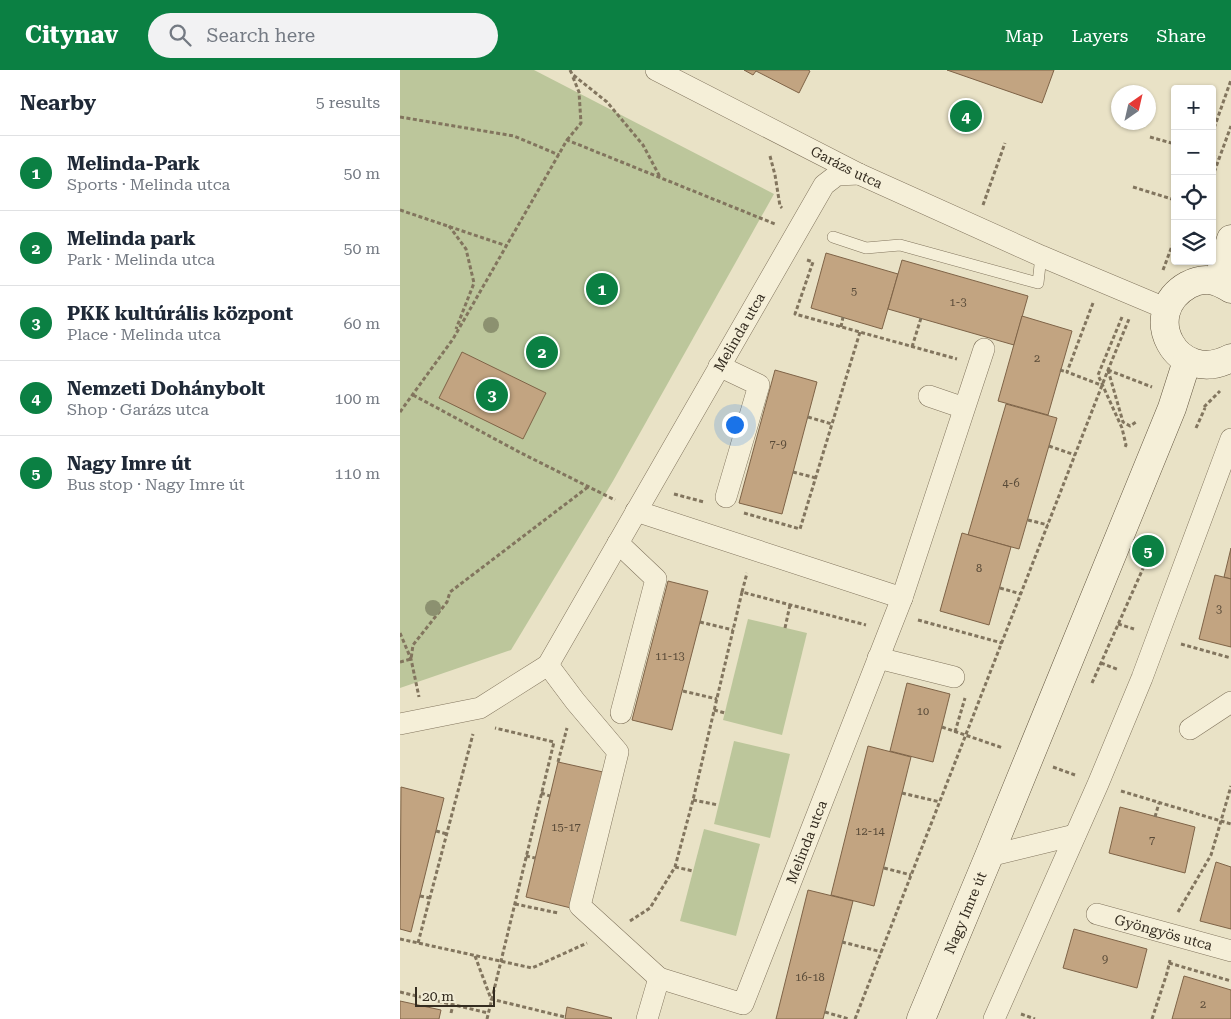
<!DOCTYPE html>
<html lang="en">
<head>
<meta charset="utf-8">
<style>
  body { margin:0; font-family:"Roboto Serif",serif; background:#f2f2f3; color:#1f2937 }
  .controls { position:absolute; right:15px; top:15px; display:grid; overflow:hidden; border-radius:5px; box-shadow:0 1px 4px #0004 }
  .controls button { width:45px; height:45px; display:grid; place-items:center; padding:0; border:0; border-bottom:1px solid #e0e1e3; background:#fff; color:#1f2937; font:25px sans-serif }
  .compass { position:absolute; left:711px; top:15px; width:45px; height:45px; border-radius:50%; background:#fff; box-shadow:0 1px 4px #0004; rotate:34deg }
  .scale { position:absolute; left:15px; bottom:12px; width:80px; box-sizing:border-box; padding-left:5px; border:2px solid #342c20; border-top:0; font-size:14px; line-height:18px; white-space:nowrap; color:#342c20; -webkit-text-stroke:4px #f1ecd5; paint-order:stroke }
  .you { position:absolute; left:334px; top:354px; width:18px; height:18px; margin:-12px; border:4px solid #fff; border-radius:50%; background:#1a73e8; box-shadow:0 0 0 8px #1a73e833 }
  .badge { display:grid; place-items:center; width:32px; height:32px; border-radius:50%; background:#0b8043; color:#fff; font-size:16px; font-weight:700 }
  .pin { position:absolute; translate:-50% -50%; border:2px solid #fff; box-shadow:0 1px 5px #0006 }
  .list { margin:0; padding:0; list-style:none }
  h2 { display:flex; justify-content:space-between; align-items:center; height:65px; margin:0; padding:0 20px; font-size:21px }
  h2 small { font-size:16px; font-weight:400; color:#747a83 }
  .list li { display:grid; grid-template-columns:32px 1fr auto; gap:15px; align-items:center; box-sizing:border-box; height:75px; padding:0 20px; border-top:1px solid #e0e1e3 }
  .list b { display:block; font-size:19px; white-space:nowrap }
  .list p { margin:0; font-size:16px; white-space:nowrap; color:#747a83 }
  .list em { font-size:16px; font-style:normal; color:#747a83 }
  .icon { flex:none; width:28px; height:28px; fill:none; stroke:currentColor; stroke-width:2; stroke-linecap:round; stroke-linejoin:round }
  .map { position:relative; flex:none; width:831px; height:949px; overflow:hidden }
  header { display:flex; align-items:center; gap:30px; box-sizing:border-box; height:70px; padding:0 25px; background:#0b8043; color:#fff }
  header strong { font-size:24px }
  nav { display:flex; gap:28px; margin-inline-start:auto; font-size:18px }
  .search { width:350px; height:45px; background:#f2f2f3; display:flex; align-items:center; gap:12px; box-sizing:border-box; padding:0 18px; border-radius:28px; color:#747a83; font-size:19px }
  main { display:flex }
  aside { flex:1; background:#fff }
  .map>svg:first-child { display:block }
  .green { fill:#bcc69b }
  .building { fill:#c2a481; stroke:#7e6347 }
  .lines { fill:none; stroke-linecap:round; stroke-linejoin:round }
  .lane-casing { stroke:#82755e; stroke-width:12 }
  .street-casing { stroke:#82755e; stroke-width:22 }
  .secondary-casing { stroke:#645741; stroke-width:29 }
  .path { stroke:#82755e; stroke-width:3; stroke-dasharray:4 2.5; stroke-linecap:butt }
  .lane { stroke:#f5efd8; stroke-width:11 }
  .street { stroke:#f5efd8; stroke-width:21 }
  .secondary { stroke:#f5efd8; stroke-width:28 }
  .tree { fill:#8c9170 }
  .labels { text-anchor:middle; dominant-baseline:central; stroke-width:4; stroke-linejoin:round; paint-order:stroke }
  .number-label { font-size:11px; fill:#584a38 }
  .street-label { font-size:14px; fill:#342c20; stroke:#f1ecd5 }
</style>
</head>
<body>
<header>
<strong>Citynav</strong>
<div class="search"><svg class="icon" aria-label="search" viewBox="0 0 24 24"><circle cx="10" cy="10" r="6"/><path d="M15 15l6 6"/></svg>Search here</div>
<nav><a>Map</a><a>Layers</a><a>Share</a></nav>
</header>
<main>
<aside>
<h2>Nearby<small>5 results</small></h2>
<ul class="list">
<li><span class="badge">1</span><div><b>Melinda-Park</b><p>Sports · Melinda utca</p></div><em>50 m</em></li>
<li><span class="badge">2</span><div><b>Melinda park</b><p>Park · Melinda utca</p></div><em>50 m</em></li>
<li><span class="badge">3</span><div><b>PKK kultúrális központ</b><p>Place · Melinda utca</p></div><em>60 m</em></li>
<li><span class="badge">4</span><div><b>Nemzeti Dohánybolt</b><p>Shop · Garázs utca</p></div><em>100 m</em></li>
<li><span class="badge">5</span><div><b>Nagy Imre út</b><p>Bus stop · Nagy Imre út</p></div><em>110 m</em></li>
</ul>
</aside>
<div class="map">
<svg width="831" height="949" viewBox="0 0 831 949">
  <rect width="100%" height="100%" fill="#e9e2c6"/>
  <!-- green -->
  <g class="green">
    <path d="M0,0H134L374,124L213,411L111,580L0,618Z"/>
    <path d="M348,549L407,563L382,665L323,650Z"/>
    <path d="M334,671L390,684L370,768L314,754Z"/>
    <path d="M304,759L360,774L336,866L280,851Z"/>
  </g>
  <!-- building -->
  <g class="building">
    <path d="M344,0H408L410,1L399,23L356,1L353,5Z"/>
    <path d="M547,0H654L642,33Z"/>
    <path d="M426,183L498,204L482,259L411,238Z"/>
    <path d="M502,190L628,226L614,275L488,239Z"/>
    <path d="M622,246L672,261L648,345L598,331Z"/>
    <path d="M62,282L146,323L123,369L39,328Z"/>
    <path d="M375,300L417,312L382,444L339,433Z"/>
    <path d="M606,334L657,348L619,479L568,465Z"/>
    <path d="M562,463L611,477L589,555L540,541Z"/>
    <path d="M831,478V509L824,507Z"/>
    <path d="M815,505L831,509V577L799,569Z"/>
    <path d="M268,511L308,521L272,660L232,650Z"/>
    <path d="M507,613L550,624L533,692L490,681Z"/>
    <path d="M468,676L511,687L474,836L431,825Z"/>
    <path d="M158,692L203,702L171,838L126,827Z"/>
    <path d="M1,717L44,728L11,862L0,859Z"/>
    <path d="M720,737L795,757L785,803L709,783Z"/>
    <path d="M816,792L831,797V859L800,851Z"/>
    <path d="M408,820L453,831L423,949H376Z"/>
    <path d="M674,859L747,879L737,918L663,898Z"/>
    <path d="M784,906L831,920V949H772Z"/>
    <path d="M0,931L41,940L39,949H0Z"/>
    <path d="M167,937L212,948L211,949H165Z"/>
  </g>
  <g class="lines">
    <!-- lane casing -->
    <g class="lane-casing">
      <path id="lane" d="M433,167L466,178L500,175L638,213L641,186"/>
    </g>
    <!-- street casing -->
    <g class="street-casing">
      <g id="street">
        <path id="s1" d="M256,0L459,104L641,186L767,239"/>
        <path d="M319,296L359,315L326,427"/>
        <path d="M529,326L564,338"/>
        <path d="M236,441L502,528"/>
        <path d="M218,473L256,509L221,643"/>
        <path d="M478,588L554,607"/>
        <path d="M148,595L175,631L218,682L180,836L259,908L247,949"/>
        <path id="s2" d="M0,654L80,638L148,595L424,115L437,105L459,104"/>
        <path d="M790,659L831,632"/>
        <path d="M589,786L675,765"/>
        <path id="s3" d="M697,844L831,881"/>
        <path id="s4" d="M259,908L343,934L502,528L584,279"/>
        <path d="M594,949L698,714L742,608L831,369"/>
      </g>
    </g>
    <!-- secondary casing -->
    <g class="secondary-casing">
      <g id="secondary">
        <path d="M818,211L831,169"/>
        <path d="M831,219C816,210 805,206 788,215C738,243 776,317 831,288"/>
        <path id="s5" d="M521,949L589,786L772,338L787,291"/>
      </g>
    </g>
    <!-- path -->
    <g class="path">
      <path d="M170,0L172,4L207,32L243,75L260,107"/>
      <path d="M0,47L114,66L159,85"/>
      <path d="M812,64L831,10"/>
      <path d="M750,67L775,74"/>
      <path d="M167,70L181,53L179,22L172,5"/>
      <path d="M812,85L819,88"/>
      <path d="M370,86L375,105L380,136L382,138"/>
      <path d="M812,108L831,56"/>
      <path d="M733,117L775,130"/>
      <path d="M583,135L605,73"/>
      <path d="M0,140L107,176"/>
      <path d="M49,156L66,179L74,213L56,259"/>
      <path d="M407,190L413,192L395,244L557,289"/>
      <path d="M763,200L775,168"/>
      <path d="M693,233L667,302L701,315"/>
      <path d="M722,247L698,305L722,358L726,375L725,377"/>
      <path d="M441,257L443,247"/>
      <path d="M512,277L521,248"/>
      <path d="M660,300L667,302"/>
      <path d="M708,300L752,317"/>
      <path d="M708,300L723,352L730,356L736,352"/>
      <path d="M13,325L121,383L215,430"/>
      <path d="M804,337L820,321"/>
      <path d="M0,342L53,269L167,70L375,154"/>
      <path d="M408,347L432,354"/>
      <path d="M796,358L805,338"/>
      <path d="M649,376L675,385"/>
      <path d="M393,402L416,408"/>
      <path d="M274,424L304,432"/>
      <path d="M344,443L400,459L460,262"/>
      <path d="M628,450L648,455"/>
      <path d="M600,518L621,524"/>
      <path d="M342,522L347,503"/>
      <path d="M518,550L602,573"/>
      <path d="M300,552L333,560"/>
      <path d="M718,554L734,559"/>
      <path d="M385,558L390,535"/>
      <path d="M0,563L11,589L19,627"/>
      <path d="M781,574L831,588"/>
      <path d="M0,592L11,589L13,575L47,532L50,522L188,417"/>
      <path d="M701,593L719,600"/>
      <path d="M692,613L745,494L746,479"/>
      <path d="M283,621L317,629"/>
      <path d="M314,640L325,643"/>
      <path d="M542,657L603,678"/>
      <path d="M555,662L565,628"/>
      <path d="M158,692L167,658"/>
      <path d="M653,697L675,705"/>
      <path d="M721,721L831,754"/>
      <path d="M141,723L150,726"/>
      <path d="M502,723L540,732"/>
      <path d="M293,730L318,735"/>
      <path d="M755,747L759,733"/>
      <path d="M36,761L47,764"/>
      <path d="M126,786L135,788"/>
      <path d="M275,797L293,801"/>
      <path d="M484,798L511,805"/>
      <path d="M20,826L30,828"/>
      <path d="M115,834L158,843"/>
      <path d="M778,842L811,785L821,751L831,716"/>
      <path d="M230,851L250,838L275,797L293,730L342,522L466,555"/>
      <path d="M0,869L132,898L187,873"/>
      <path d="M442,872L482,882"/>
      <path d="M18,873L73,664"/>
      <path d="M75,886L91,929L165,947"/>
      <path d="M769,893L831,911"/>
      <path d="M0,922L88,943"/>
      <path d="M425,942L449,949"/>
      <path d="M51,943L53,935"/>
      <path d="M621,944L635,949"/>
      <path d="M87,949L154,672L95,658"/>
      <path d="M455,949L708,300L729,249"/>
      <path d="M752,949L767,903L770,890"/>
    </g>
    <!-- lane -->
    <use href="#lane" class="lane"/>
    <!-- street -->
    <use href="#street" class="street"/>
    <!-- secondary -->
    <use href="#secondary" class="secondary"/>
  </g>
  <!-- trees -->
  <g class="tree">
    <circle cx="91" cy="255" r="8"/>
    <circle cx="33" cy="538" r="8"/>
  </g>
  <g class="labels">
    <!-- number labels -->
    <g class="number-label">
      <text x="454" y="221">5</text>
      <text x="558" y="232">1-3</text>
      <text x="637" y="288">2</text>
      <text x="378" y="374">7-9</text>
      <text x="611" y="413">4-6</text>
      <text x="579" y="498">8</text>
      <text x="819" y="539">3</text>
      <text x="270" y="586">11-13</text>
      <text x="523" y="641">10</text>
      <text x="166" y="757">15-17</text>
      <text x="470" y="761">12-14</text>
      <text x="752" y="770">7</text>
      <text x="705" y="889">9</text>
      <text x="410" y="907">16-18</text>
      <text x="803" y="934">2</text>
    </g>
    <!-- street labels -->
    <g class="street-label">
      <text stroke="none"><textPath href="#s1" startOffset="214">Garázs utca</textPath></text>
      <text stroke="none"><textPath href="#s2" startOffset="546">Melinda utca</textPath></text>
      <text stroke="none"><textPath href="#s4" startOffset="262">Melinda utca</textPath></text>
      <text stroke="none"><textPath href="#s5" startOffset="115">Nagy Imre út</textPath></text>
      <text stroke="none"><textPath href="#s3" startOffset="69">Gyöngyös utca</textPath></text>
    </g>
  </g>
</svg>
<div class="controls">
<button>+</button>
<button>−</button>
<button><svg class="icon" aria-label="locate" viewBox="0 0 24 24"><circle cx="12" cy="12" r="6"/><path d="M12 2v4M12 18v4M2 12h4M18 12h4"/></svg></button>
<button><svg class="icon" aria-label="layers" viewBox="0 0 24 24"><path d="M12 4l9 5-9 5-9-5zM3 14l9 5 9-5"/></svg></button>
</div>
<svg class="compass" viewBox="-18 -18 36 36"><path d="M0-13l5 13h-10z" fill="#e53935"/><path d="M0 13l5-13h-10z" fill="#747a83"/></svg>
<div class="scale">20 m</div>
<div class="you"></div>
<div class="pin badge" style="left:202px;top:219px">1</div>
<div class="pin badge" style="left:142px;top:282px">2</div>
<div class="pin badge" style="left:92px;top:325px">3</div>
<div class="pin badge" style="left:566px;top:46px">4</div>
<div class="pin badge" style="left:748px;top:481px">5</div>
</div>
</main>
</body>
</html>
